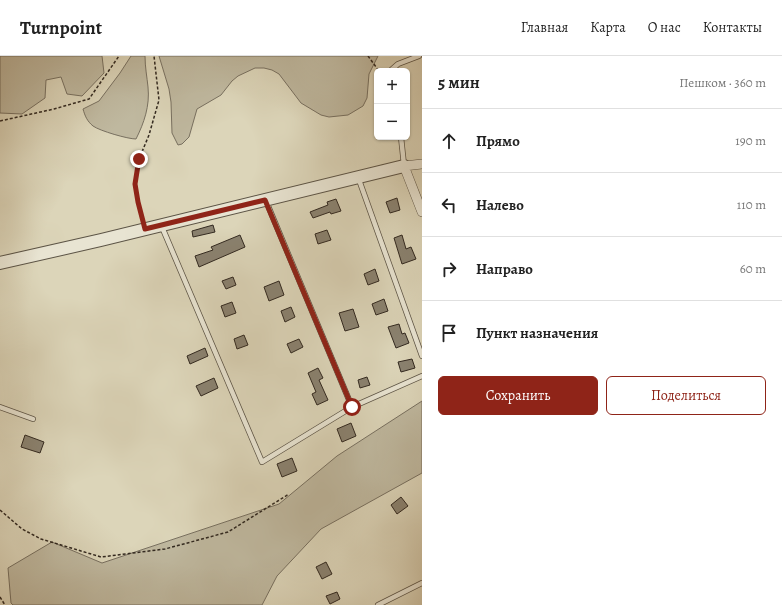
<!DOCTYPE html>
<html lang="ru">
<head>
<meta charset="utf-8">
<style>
  body { margin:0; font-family:Alegreya,serif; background:#f6f6f6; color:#222 }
  .controls { position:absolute; right:12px; top:12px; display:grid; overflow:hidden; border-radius:6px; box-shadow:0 1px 3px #0004 }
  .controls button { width:36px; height:36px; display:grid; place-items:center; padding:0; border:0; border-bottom:1px solid #e0e0e0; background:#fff; color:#222; font:20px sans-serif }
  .stop { position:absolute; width:12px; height:12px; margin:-9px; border:3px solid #8f2418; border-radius:50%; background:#fff }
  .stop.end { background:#8f2418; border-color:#fff; box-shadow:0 1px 4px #0008 }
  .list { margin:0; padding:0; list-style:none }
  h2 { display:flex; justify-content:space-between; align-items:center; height:52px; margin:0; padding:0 16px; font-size:17px }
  h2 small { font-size:13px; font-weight:400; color:#767676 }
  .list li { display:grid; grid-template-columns:26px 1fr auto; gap:12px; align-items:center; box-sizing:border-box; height:64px; padding:0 16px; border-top:1px solid #e0e0e0 }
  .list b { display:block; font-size:15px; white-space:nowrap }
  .list em { font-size:13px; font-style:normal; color:#767676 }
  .actions { display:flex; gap:8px; padding:12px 16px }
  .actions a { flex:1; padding:9px 0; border:1px solid #8f2418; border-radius:6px; text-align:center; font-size:14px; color:#8f2418 }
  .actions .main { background:#8f2418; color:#fff }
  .icon { flex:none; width:22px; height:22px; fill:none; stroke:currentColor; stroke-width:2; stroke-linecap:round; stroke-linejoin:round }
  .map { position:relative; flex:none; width:422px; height:549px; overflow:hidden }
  header { display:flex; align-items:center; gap:24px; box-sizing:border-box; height:56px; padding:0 20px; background:#fff; border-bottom:1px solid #e0e0e0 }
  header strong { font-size:19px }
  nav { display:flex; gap:22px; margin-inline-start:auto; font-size:14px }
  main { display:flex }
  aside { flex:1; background:#fff }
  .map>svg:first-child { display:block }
  .green { fill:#bfb89f; stroke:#787060 }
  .building { fill:#8a8270; stroke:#322920 }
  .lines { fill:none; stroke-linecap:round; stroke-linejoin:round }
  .service-casing { stroke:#5c5446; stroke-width:6 }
  .minor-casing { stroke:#5c5446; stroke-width:10 }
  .tertiary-casing { stroke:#5c5446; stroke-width:14 }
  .path { stroke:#322920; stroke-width:1.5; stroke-dasharray:3 2; stroke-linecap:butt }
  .service { stroke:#e8e4d2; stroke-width:4.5 }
  .minor { stroke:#e8e4d2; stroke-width:9 }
  .tertiary { stroke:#e8e4d2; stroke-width:12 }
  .route { stroke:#8f2418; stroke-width:5 }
</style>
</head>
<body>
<header>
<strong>Turnpoint</strong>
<nav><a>Главная</a><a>Карта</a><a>О нас</a><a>Контакты</a></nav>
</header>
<main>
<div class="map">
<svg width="422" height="549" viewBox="0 0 422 549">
  <rect width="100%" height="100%" fill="#dcd5b9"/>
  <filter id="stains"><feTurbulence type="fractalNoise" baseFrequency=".005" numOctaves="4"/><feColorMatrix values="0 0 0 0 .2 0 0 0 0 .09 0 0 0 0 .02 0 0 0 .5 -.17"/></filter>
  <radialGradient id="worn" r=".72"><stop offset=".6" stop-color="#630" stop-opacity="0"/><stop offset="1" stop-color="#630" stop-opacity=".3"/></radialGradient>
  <!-- green -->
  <g class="green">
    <path d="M0,0H102L104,17L82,40L67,38L61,21L46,24L45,42L22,58L0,57Z"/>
    <path d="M131,0H145C145,11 147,21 148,31C150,50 144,67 136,83C128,83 100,75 93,70C87,65 85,60 83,53L99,45L120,17Z"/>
    <path d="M159,0H378L369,18L367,42L363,50L348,59L329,61L321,59L301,47L279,18L272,14L264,12H255L238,20L232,25L221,39L197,53L189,81L182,88L178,89L172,77L171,46L169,33Z"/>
    <path d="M422,345V417L321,473L277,520L262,549H13L11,547L8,512L52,486L102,507L279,448L337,400Z"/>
  </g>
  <!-- building -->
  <g class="building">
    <path d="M397,142L400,154L390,157L386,146Z"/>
    <path d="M336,143L341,155L331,158L330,156L313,162L310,156L328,149L327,146Z"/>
    <path d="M213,169L215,176L193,181L192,175Z"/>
    <path d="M327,174L331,184L318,188L315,178Z"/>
    <path d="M240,179L245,191L199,211L195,200L213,194L211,191Z"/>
    <path d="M402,179L406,193L411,191L416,203L402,208L394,182Z"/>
    <path d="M375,213L379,225L368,229L364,218Z"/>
    <path d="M233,221L236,229L226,233L222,225Z"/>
    <path d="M279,225L284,239L269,245L264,231Z"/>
    <path d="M384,243L388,255L376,259L372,248Z"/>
    <path d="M232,246L236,257L225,261L221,250Z"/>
    <path d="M291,251L295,261L285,266L281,255Z"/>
    <path d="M353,253L359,271L345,275L339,257Z"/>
    <path d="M399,268L402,278L405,277L409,287L396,292L388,271Z"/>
    <path d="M244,279L248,289L237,293L234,283Z"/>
    <path d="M299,283L303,291L291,297L287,288Z"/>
    <path d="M205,292L208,300L190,308L187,300Z"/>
    <path d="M412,303L415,312L401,316L398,306Z"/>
    <path d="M318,312L323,322L319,324L328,344L317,349L312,338L316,336L308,317Z"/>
    <path d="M367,321L370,329L360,332L358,324Z"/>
    <path d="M214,322L218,332L201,340L196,330Z"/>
    <path d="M351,367L356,380L342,386L337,373Z"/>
    <path d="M25,379L44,386L40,397L21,391Z"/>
    <path d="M292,402L297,415L282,421L277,408Z"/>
    <path d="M401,441L408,450L397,458L391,449Z"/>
    <path d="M326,506L332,518L322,523L316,511Z"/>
    <path d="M337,536L340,543L330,548L326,540Z"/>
  </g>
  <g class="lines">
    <!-- service casing -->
    <g class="service-casing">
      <g id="service">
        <path d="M390,15L398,8L419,0"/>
        <path d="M401,81L404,109"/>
        <path d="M358,121L422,300"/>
        <path d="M162,171L262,406L352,351L266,145"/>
        <path d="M0,351L33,363"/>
        <path d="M352,351L422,320"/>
        <path d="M378,549L422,527"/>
      </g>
    </g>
    <!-- minor casing -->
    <g class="minor-casing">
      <path id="minor" d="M422,108L404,110L422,156"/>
    </g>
    <!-- tertiary casing -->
    <g class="tertiary-casing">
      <path id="tertiary" d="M0,207L101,184L404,110"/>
    </g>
    <!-- path -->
    <g class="path">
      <path d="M368,0L379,15"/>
      <path d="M0,65L54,53L89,43L119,0"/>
      <path d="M142,164L135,128L139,103L149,79L159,44L154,0"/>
      <path d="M0,454L22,473L41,483L101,501L165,493L228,476L289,438"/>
      <path d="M0,541L5,549"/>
    </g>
    <!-- service -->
    <use href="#service" class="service"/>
    <!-- minor -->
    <use href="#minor" class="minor"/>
    <!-- tertiary -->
    <use href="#tertiary" class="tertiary"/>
  </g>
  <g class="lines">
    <!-- route -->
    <path class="route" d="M139,103L135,128L138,146L145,173L265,144L352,351"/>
  </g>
  <rect width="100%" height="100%" filter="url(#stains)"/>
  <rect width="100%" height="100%" fill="url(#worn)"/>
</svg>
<div class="controls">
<button>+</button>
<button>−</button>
</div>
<div class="stop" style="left:352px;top:351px"></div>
<div class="stop end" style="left:139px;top:103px"></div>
</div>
<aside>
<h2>5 мин<small>Пешком · 360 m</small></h2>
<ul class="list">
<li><svg class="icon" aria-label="ahead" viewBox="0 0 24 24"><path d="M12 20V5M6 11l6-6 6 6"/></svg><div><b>Прямо</b></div><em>190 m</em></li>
<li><svg class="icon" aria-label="left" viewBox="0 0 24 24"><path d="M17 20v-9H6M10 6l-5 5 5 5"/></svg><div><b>Налево</b></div><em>110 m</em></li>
<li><svg class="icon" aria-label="right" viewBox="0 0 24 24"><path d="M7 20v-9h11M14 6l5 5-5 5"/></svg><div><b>Направо</b></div><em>60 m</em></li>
<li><svg class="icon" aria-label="arrive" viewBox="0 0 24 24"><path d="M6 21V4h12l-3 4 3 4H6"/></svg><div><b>Пункт назначения</b></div></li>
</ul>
<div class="actions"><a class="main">Сохранить</a><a>Поделиться</a></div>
</aside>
</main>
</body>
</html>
